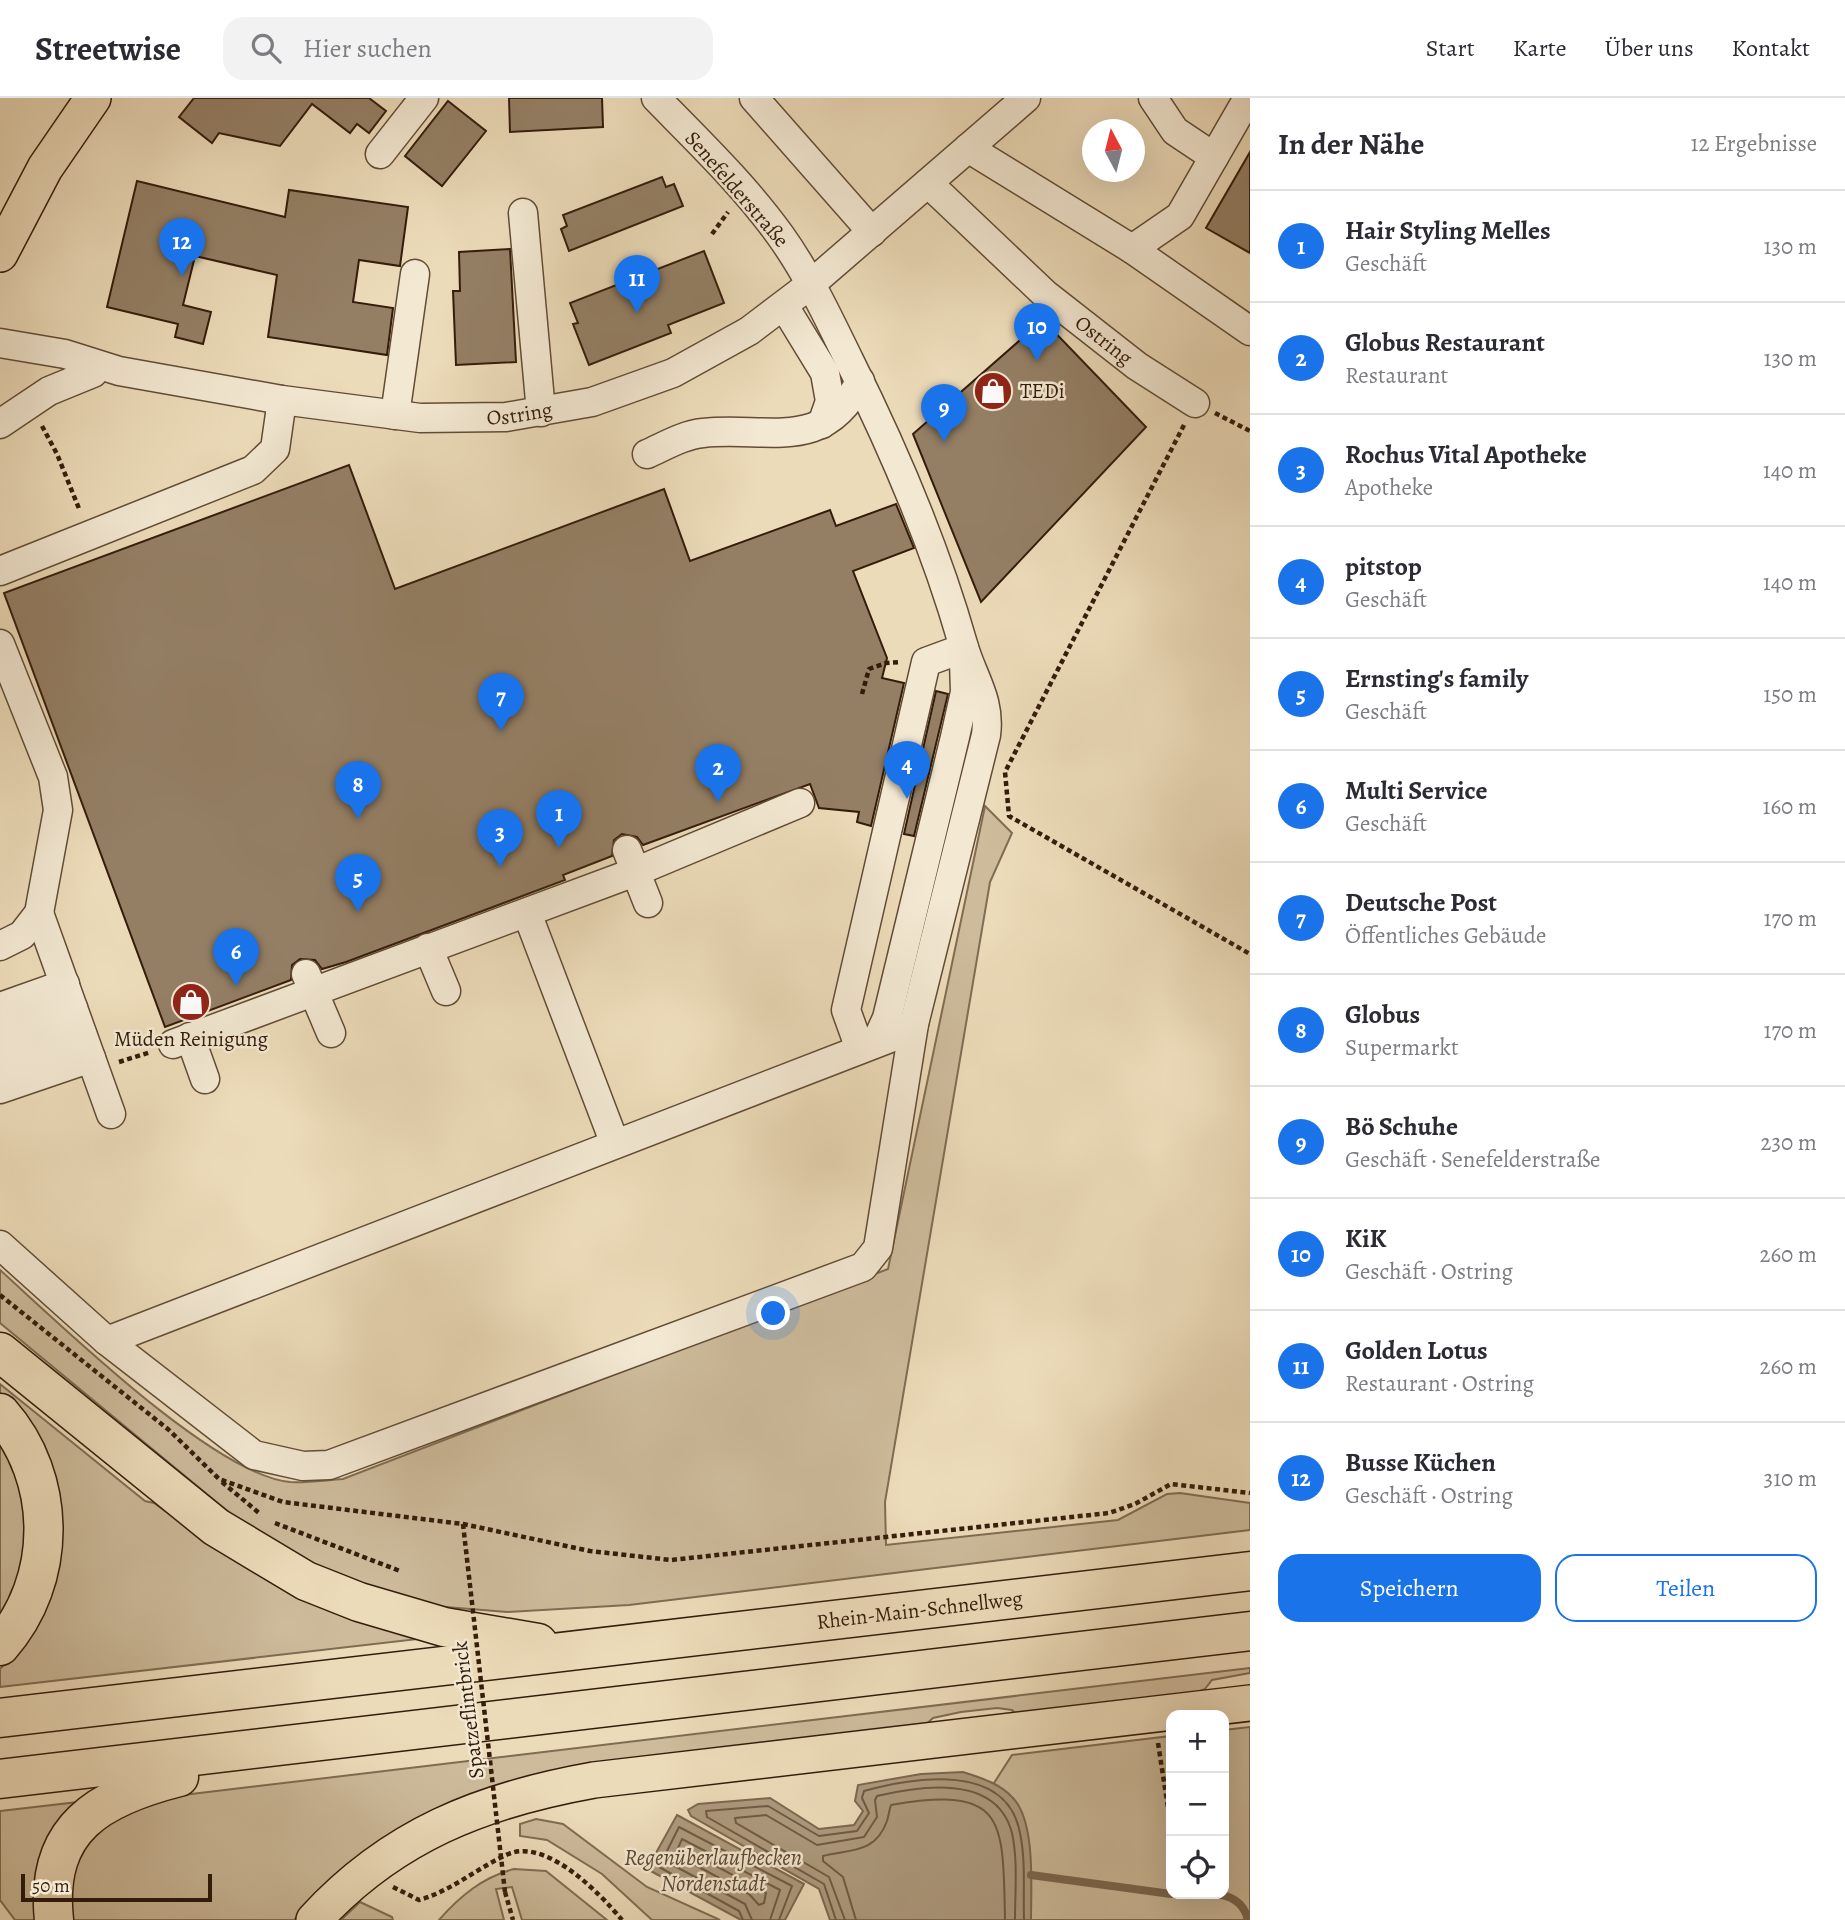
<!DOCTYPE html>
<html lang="de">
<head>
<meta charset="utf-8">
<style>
  body { margin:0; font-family:Alegreya,serif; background:#f2f2f3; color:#2b2b33 }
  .controls { position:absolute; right:21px; bottom:21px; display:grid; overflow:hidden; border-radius:14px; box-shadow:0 7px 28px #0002 }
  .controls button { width:63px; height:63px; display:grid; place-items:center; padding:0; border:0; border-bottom:2px solid #e1e1e2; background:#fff; color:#2b2b33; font:35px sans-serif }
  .compass { position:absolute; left:1082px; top:21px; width:63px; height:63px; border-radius:50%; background:#fff; box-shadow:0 7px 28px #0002; rotate:353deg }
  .scale { position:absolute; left:21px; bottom:18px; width:191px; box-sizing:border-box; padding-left:7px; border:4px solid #341c0b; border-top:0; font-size:19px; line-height:24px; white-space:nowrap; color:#341c0b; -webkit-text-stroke:5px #f3e8d2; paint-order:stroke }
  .you { position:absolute; left:774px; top:1216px; width:24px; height:24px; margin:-18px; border:5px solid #fff; border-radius:50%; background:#1a73e8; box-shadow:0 0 0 10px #1a73e833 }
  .badge { display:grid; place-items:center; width:46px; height:46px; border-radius:50%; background:#1a73e8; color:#fff; font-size:23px; font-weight:700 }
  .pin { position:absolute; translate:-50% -58px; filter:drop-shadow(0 2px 4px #0008) }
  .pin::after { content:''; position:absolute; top:37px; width:24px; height:21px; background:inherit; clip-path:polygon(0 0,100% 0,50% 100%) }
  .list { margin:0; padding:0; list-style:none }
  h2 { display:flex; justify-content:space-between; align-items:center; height:91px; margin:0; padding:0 28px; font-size:30px }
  h2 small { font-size:23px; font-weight:400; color:#7c7c81 }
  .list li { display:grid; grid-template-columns:46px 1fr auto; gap:21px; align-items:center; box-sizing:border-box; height:112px; padding:0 28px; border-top:2px solid #e1e1e2 }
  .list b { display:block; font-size:26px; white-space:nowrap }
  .list p { margin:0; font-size:23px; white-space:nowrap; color:#7c7c81 }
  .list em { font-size:23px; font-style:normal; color:#7c7c81 }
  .actions { display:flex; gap:14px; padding:21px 28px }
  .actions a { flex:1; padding:16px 0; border:2px solid #1a73e8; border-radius:21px; text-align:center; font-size:24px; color:#1a73e8 }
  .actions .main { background:#1a73e8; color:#fff }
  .icon { flex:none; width:38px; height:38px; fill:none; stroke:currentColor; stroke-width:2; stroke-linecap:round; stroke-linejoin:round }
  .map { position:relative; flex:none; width:1250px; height:1822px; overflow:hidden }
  header { display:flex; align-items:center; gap:42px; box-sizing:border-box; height:98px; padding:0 35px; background:#fff; border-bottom:2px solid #e1e1e2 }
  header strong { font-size:33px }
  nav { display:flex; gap:38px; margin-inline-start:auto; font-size:24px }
  .search { width:490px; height:63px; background:#f2f2f3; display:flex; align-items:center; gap:18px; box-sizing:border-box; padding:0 24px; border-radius:21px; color:#7c7c81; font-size:26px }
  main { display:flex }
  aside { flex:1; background:#fff }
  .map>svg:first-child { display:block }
  .green { fill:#cdbb9b; stroke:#806c53; stroke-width:2 }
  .water { fill:#ad9a7e; stroke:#7d6850; stroke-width:2 }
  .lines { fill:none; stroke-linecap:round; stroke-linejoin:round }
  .shore { stroke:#705b44; stroke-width:2 }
  .stream { stroke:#7d6850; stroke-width:8 }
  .building { fill:#947f65; stroke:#341c0b; stroke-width:2 }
  .minor-casing { stroke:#624c36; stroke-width:31 }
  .major-casing { stroke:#341c0b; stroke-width:38 }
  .highway-casing { stroke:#341c0b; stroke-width:41 }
  .path { stroke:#341c0b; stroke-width:4.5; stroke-dasharray:5 3.5; stroke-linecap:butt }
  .minor { stroke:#f3e8d2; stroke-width:28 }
  .major { stroke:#ecdbb9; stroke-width:35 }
  .highway { stroke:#ecdbb9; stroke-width:38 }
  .path-bridge { stroke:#341c0b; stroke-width:4.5; stroke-dasharray:5 3.5; stroke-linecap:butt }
  .labels { text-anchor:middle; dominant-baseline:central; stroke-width:5; stroke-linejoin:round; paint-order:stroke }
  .street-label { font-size:21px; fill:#341c0b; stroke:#f3e8d2 }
  .poi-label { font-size:21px; fill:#341c0b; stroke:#f3e8d2; text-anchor:start }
  .water-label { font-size:23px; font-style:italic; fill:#5e4833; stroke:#f3e8d2 }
</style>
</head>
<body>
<header>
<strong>Streetwise</strong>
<div class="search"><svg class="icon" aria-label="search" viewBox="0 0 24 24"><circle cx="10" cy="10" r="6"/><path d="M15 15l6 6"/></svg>Hier suchen</div>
<nav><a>Start</a><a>Karte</a><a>Über uns</a><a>Kontakt</a></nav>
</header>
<main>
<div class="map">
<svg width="1250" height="1822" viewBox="0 0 1250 1822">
  <rect width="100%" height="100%" fill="#ecdbb9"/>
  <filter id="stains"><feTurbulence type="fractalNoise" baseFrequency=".00286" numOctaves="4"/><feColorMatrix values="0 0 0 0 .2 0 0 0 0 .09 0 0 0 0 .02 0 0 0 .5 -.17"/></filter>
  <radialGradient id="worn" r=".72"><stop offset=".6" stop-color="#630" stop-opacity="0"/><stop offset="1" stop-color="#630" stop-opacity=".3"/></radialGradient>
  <!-- green -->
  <g class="green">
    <path d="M985,708L1012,735L990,784L885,1404L886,1447L1118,1422L1167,1396L1180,1395L1250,1405V1432L629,1507L507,1514L409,1506L336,1481L249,1431L0,1225V1172C60,1226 214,1377 290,1384C307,1385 326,1382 343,1381L888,1171Z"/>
    <path d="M0,1286L145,1403L154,1405L214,1448L427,1540L0,1589V1571L22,1548L50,1494L0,1297Z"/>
    <path d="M0,1342C17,1374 36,1414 29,1451C25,1474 9,1500 0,1522Z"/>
    <path d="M1250,1570V1575L1212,1582L1205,1591L1183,1600L1019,1619L1012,1612L997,1610L961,1614L933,1620L920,1632L646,1664L330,1784L294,1822H68L74,1763L94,1733L158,1700Z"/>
    <path d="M1250,1629V1822H1031L1027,1732L994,1685L1012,1657L1171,1638V1796H1224V1632Z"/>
    <path d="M87,1703L40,1822H15L0,1802V1713Z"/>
    <path d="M536,1721L563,1726L647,1789L720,1822H652L602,1776L547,1742L520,1738V1726Z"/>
    <path d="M514,1771L546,1773L607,1822H522L512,1789L496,1791L504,1822H439C460,1798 483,1779 514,1771Z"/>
    <path d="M360,1804L392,1819L393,1822H341Z"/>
  </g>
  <!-- water -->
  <g class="water">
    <path d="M963,1674C981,1680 999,1685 1012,1699C1036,1722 1031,1790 1031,1822H830L819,1791L691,1718L688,1712L698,1706L770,1700L819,1731L854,1727L863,1713L855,1703L858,1687L921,1676Z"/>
    <path d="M677,1717L804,1786L785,1822H741L647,1771Z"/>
  </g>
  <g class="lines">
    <!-- shore -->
    <g class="shore">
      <path d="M690,1754L766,1795L764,1805L759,1807L749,1796L686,1762L685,1757Z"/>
      <path d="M743,1822L739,1813L659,1769L679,1729L792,1788L779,1822"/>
      <path d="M752,1822L745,1806L671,1766L682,1741L780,1792L770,1822"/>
      <path d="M836,1822L824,1786L707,1719L706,1713L768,1708L819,1738L857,1733L869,1715L862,1700L864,1693C915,1679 1007,1664 1020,1735C1026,1764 1023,1793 1024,1822"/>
      <path d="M845,1822L829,1779L736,1725L735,1720L766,1717L817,1747L864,1739L877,1719L875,1702L877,1698C923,1687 997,1677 1012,1735C1018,1763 1015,1794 1015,1822"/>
      <path d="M856,1822L843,1779L823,1763V1758C851,1751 875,1756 887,1723C889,1717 889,1712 891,1707C1006,1687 1003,1721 1005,1822"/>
    </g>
    <!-- stream -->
    <g class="stream">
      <path d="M1031,1777L1171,1796"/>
      <path d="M1177,1796C1204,1796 1240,1789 1248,1822"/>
    </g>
  </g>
  <!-- building -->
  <g class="building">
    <path d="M194,0H369L386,13L369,35L357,26L350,35L312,6L280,48L219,35L212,45L179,19Z"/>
    <path d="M509,0H602L603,29L510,34Z"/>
    <path d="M448,3L486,33L442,88L405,58Z"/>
    <path d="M1250,54V155L1206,130Z"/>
    <path d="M662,79L666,89L674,86L683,108L569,153L561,131L567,128L563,117Z"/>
    <path d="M137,83L285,119L289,92L408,109L400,168L359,162L353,204L393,210L387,257L268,239L277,177L195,158L183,207L211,214L203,246L175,239L178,226L107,209Z"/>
    <path d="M510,151L516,264L456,267L453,193H460L459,154Z"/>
    <path d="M704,153L724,205L668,227L671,235L589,267L573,226L578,225L570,205Z"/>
    <path d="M1043,222L1146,329L981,504L913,336Z"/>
    <path d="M349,367L395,491L664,391L690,463L830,412L836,428L896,406L914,450L853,473L887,560L882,580L904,585L871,728L857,724L859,714L819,710L810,686L643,747L637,739L622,736L614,742L612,758L563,777L565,782L346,864L322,871L315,862L300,861L292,867L291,882L165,929L4,495Z"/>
    <path d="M936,593L948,596L914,738L904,736Z"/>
  </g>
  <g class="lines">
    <!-- minor casing -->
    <g class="minor-casing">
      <g id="minor">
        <path d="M754,0L872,134"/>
        <path d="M968,50L1132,151L1180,118L1214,59L1175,33L1153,0"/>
        <path d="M380,56L424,0"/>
        <path d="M1214,59L1248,0"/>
        <path id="s1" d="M928,85L1045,196L1137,268L1195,305"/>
        <path d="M523,115L541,314"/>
        <path d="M1132,151L1250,233"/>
        <path d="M784,208L825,275L830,303L822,326"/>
        <path id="s2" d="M0,245L65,256L119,273L282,302L420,320L506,319L592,304L673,275L749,233L811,186L1026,0"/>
        <path d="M395,317L415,176"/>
        <path d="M0,326L49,293L93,275"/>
        <path d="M647,356C665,348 683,337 703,335C766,328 825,356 860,283"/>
        <path d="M0,473L253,372L275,351L282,302"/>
        <path d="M0,546L53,679L58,712L39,815L22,837L0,848"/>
        <path d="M627,752L648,805"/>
        <path d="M39,815L111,1016"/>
        <path d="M527,815L615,1046"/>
        <path d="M428,850L446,893"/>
        <path d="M306,876L331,935"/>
        <path d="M0,909L65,886"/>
        <path d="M0,937L73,910"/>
        <path d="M190,939L205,981"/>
        <path d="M876,944L887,920L955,639L965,594L964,563"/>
        <path d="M173,946L635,774L800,705"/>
        <path d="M860,951L846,912L926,564L964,550"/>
        <path d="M0,966L82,936"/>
        <path d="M0,991L91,960"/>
        <path d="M0,1147L107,1243L254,1357L303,1368L329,1367L863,1169L878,1150L914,926L986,637C991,601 972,579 963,546C935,448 895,354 849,262C828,219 808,176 780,137C744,87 699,44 656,0"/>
        <path d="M107,1243L898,937L914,926"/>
      </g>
    </g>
    <!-- major casing -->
    <g class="major-casing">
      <g id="major">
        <path d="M0,156L45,70L93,0"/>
        <path d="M314,1822C392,1737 482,1702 594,1682L1250,1605"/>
      </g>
    </g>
    <!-- highway casing -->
    <g class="highway-casing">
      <g id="highway">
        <path d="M0,1254L216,1429L306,1483L359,1504L444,1529L538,1545"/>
        <path d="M0,1315C58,1380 58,1483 0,1548"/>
        <path id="s3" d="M0,1620L1250,1473"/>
        <path d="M0,1681L1250,1533"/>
        <path d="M54,1822C44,1729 100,1699 179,1679"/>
      </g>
    </g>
    <!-- path -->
    <g class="path">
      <path d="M712,136L728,114"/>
      <path d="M1215,315L1250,333"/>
      <path d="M1184,327L1005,674L1009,718L1250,856"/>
      <path d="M42,328L57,356L80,413"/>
      <path d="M862,596L869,571L886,565L900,564"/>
      <path d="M119,964L151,954"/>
      <path d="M0,1197L169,1332L219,1381L283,1404L463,1426L590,1453L671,1462L1109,1415L1135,1406L1171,1386L1250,1395"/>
      <path d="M222,1384L259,1415"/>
      <path d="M275,1425L400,1473"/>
      <path d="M1158,1645L1171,1729V1766"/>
      <path d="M393,1789L419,1802C451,1793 476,1771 506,1757C544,1738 599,1794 622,1822"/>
      <path d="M505,1794L513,1822"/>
    </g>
    <!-- minor -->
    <use href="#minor" class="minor"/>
    <!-- major -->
    <use href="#major" class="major"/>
    <!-- highway -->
    <use href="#highway" class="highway"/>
    <!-- path-bridge -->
    <path class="path-bridge" d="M463,1426L505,1794"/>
  </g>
  <!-- icons -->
  <defs>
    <g id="shop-disc" transform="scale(2.0125)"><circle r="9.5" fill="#8f2418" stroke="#f3e8d2"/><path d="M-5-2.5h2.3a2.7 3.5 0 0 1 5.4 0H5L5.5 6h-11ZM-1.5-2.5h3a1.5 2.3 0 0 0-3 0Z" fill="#fff"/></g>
  </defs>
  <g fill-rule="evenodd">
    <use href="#shop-disc" x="993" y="293"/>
    <use href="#shop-disc" x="191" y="904"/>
  </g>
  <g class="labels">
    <!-- street labels -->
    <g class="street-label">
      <text transform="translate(737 91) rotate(49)">Senefelderstraße</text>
      <text stroke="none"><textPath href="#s1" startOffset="236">Ostring</textPath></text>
      <text stroke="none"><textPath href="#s2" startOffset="527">Ostring</textPath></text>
      <text stroke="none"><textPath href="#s3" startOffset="926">Rhein-Main-Schnellweg</textPath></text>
      <text transform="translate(468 1612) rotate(-97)">Spatzeflintbrick</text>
    </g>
    <!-- poi labels -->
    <g class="poi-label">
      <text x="1020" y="293">TEDi</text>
      <text x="191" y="941" text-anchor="middle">Müden Reinigung</text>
    </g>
    <!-- water labels -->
    <g class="water-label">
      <text x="713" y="1759">Regenüberlaufbecken<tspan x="713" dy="26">Nordenstadt</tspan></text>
    </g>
  </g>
  <rect width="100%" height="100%" filter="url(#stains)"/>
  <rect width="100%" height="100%" fill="url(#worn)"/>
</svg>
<div class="controls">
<button>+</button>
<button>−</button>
<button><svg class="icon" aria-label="locate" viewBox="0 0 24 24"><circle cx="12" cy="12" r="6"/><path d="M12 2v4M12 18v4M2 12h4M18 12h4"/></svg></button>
</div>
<svg class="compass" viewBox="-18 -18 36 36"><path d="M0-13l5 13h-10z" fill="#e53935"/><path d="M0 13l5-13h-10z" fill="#7c7c81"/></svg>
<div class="scale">50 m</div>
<div class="you"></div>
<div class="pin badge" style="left:559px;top:750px">1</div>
<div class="pin badge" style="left:718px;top:704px">2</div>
<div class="pin badge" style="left:500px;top:769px">3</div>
<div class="pin badge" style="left:907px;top:701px">4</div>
<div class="pin badge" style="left:358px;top:814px">5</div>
<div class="pin badge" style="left:236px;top:888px">6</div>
<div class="pin badge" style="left:501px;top:633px">7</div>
<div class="pin badge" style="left:358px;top:721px">8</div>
<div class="pin badge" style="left:944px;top:344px">9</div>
<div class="pin badge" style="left:1037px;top:263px">10</div>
<div class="pin badge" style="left:637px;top:215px">11</div>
<div class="pin badge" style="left:182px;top:178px">12</div>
</div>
<aside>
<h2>In der Nähe<small>12 Ergebnisse</small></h2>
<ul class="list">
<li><span class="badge">1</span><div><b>Hair Styling Melles</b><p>Geschäft</p></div><em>130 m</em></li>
<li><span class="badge">2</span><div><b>Globus Restaurant</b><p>Restaurant</p></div><em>130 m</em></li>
<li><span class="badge">3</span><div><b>Rochus Vital Apotheke</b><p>Apotheke</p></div><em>140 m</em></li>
<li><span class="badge">4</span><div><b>pitstop</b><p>Geschäft</p></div><em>140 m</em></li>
<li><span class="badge">5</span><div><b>Ernsting's family</b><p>Geschäft</p></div><em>150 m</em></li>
<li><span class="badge">6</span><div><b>Multi Service</b><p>Geschäft</p></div><em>160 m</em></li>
<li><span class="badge">7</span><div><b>Deutsche Post</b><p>Öffentliches Gebäude</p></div><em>170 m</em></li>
<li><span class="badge">8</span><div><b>Globus</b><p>Supermarkt</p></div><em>170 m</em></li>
<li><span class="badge">9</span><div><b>Bö Schuhe</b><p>Geschäft · Senefelderstraße</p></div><em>230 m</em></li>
<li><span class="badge">10</span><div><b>KiK</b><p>Geschäft · Ostring</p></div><em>260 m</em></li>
<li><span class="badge">11</span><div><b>Golden Lotus</b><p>Restaurant · Ostring</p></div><em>260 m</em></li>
<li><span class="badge">12</span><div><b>Busse Küchen</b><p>Geschäft · Ostring</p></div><em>310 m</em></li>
</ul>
<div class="actions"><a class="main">Speichern</a><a>Teilen</a></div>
</aside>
</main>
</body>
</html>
